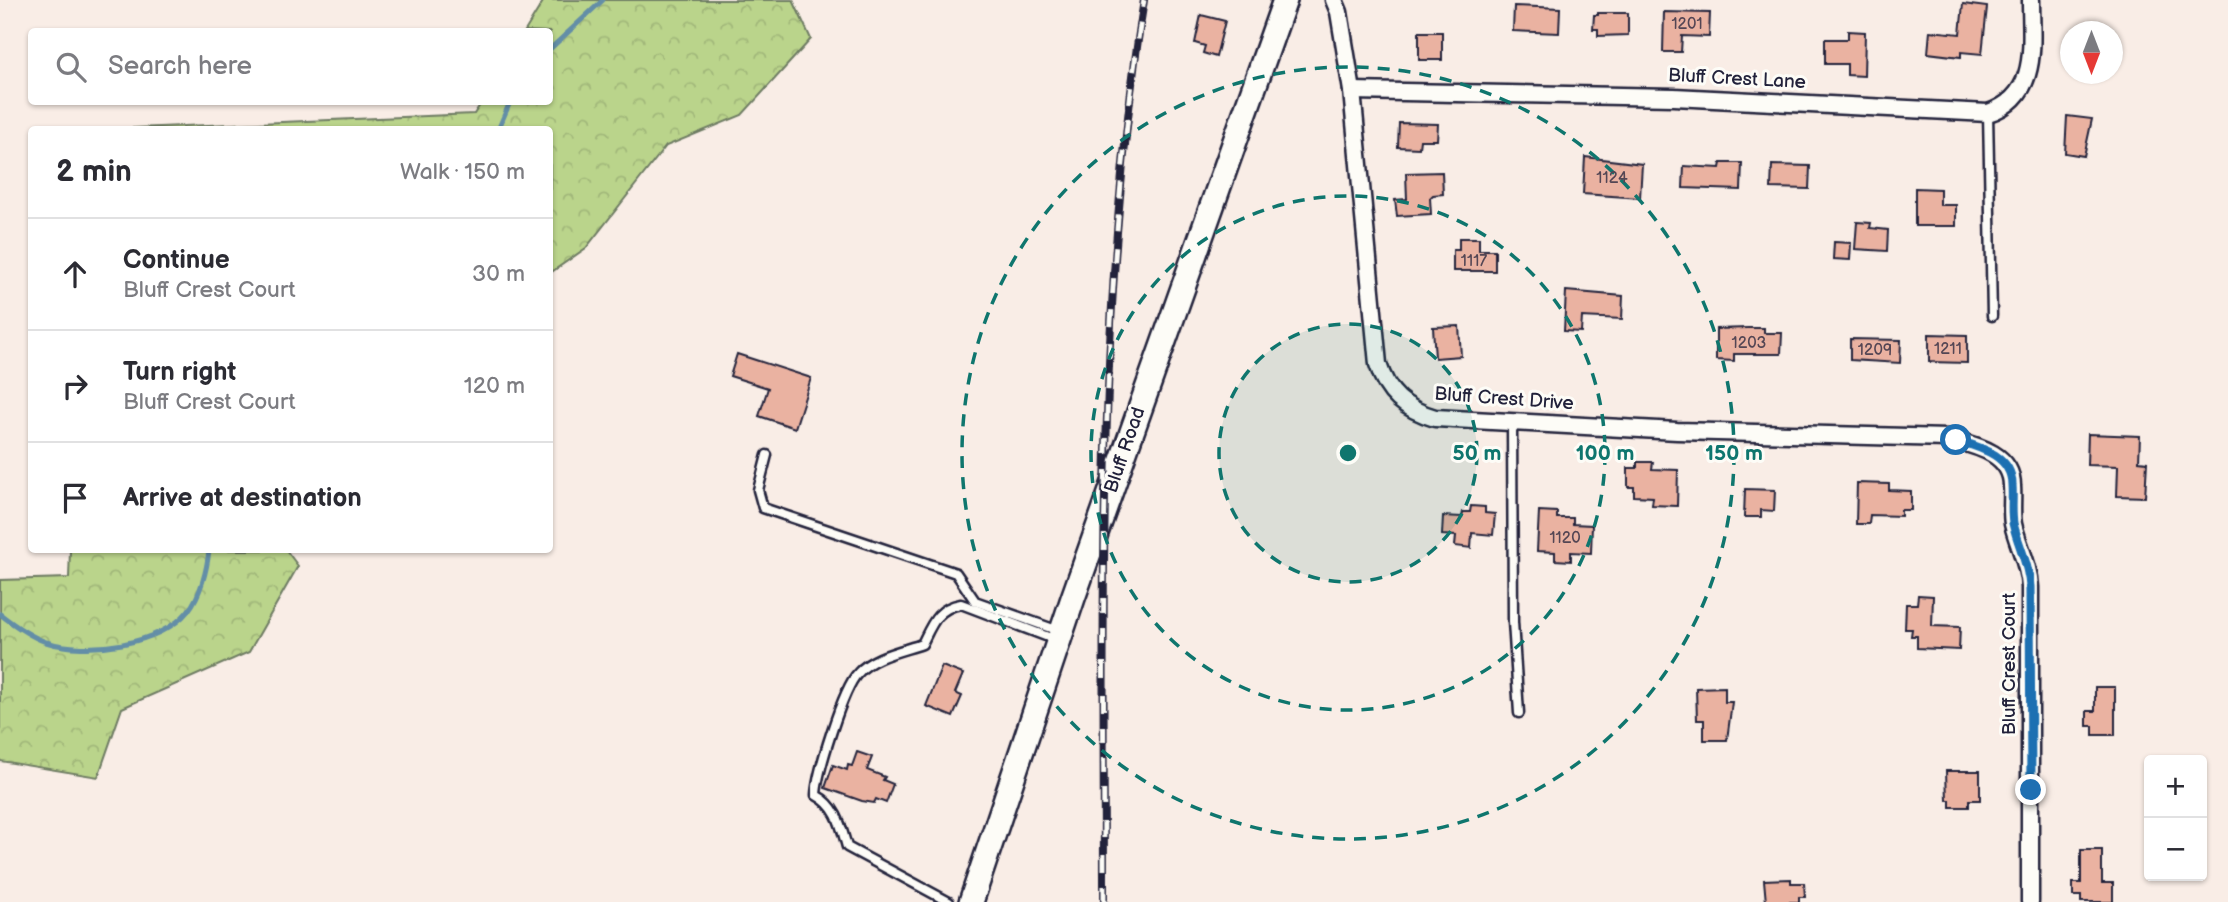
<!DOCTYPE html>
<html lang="en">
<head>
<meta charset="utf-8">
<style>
  body { margin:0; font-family:"Balsamiq Sans",sans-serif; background:#f7f7f7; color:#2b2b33 }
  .controls { position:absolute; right:21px; bottom:21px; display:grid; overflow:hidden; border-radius:7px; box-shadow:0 2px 5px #0004 }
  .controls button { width:63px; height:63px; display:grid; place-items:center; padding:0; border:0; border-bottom:2px solid #e1e1e2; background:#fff; color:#2b2b33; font:35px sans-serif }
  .compass { position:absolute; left:2060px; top:21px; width:63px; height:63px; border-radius:50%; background:#fff; box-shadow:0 2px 5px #0004; rotate:180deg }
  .stop { position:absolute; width:21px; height:21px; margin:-16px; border:5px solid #1f6fb2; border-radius:50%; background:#fff }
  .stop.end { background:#1f6fb2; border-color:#fff; box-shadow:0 2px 7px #0008 }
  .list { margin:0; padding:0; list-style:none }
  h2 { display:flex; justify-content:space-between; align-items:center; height:91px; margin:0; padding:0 28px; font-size:30px }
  h2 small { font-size:23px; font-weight:400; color:#7c7c81 }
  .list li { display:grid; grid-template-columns:46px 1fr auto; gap:21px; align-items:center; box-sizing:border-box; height:112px; padding:0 28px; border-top:2px solid #e1e1e2 }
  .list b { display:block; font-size:26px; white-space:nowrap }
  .list p { margin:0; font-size:23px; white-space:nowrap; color:#7c7c81 }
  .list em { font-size:23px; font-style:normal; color:#7c7c81 }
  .icon { flex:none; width:38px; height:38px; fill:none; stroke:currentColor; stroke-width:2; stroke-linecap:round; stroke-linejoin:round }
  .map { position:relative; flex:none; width:2228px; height:902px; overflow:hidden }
  .search { position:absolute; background:#fff; box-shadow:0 2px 5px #0004; left:28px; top:28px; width:525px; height:77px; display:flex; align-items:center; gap:18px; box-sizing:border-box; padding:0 24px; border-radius:7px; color:#7c7c81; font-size:26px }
  .panel { position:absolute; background:#fff; box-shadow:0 2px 5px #0004; left:28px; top:126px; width:525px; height:427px; border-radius:7px }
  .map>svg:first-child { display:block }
  .forest { fill:url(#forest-crowns); stroke:#6e7b63; stroke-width:2 }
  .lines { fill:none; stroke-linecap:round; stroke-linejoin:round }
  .stream { stroke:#638ea7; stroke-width:5 }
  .building { fill:#eab2a1; stroke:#22223b; stroke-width:2 }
  .service-casing { stroke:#22223b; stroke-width:13 }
  .minor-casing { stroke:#22223b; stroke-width:21 }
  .secondary-casing { stroke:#22223b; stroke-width:28 }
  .service { stroke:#fdfcf7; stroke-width:8 }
  .minor { stroke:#fdfcf7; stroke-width:16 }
  .secondary { stroke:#fdfcf7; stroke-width:23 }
  .rail-casing { stroke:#22223b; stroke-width:8 }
  .rail { stroke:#fdfcf7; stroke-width:5; stroke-dasharray:16; stroke-linecap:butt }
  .route { stroke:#1f6fb2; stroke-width:9 }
  .ring { fill:none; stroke:#0f766e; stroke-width:3.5; stroke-dasharray:12 9 }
  .labels { text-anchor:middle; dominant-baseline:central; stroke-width:6; stroke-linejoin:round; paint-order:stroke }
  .number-label { font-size:16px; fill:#544654 }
  .street-label { font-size:19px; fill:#22223b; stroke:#fdfcf7 }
  .centre { fill:#0f766e; stroke:#fdfcf7; stroke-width:3.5 }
  .ring-label { font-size:21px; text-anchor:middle; font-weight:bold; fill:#0f766e; stroke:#fdfcf7; stroke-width:6; stroke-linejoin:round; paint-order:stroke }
</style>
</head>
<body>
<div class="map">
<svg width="2228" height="902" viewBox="0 0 2228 902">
  <defs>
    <pattern id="forest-crowns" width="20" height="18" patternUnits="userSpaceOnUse" patternTransform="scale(1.75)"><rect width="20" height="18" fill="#bad48b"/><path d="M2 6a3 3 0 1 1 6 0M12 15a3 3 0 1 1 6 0" fill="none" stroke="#a0b679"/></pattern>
  </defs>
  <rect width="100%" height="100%" fill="#f9ede6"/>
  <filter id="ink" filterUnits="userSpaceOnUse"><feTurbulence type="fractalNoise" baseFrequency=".0143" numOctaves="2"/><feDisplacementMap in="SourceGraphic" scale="14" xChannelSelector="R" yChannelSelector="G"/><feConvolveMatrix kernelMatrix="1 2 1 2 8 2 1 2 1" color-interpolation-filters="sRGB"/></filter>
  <g filter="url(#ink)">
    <!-- forest -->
    <g class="forest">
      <path d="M544,0H793L811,39L742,115L666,146L586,248L550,273V130L110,129L474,114L482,102H550V32L525,31Z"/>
      <path d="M70,550H286L298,566L249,652L122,708L98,777L0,761V580L69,578Z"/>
    </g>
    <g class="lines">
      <!-- stream -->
      <g class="stream">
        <path d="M550,49L603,0"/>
        <path d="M498,130L510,102"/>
        <path d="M0,614C14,625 29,636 46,642C86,655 161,645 188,611C201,595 207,569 209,550"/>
      </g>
    </g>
    <!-- building -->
    <g class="building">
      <path d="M1963,4L1987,7L1982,54L1961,52V57L1928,53L1930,31L1960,34Z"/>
      <path d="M1514,6L1560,8L1559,33L1513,31Z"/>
      <path d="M1664,12L1710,13L1709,37L1682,36L1681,52H1663Z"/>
      <path d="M1598,13H1628V35L1598,36V29H1593L1594,15H1598Z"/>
      <path d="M1201,15L1225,21L1216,57L1203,53L1205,46L1195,43Z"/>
      <path d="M1848,31L1865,32L1864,76L1847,75V64H1825V39H1848Z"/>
      <rect x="1419" y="32" width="23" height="28"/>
      <path d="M2067,116L2092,119L2084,156L2065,153Z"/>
      <path d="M1399,123L1438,124L1437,140H1420L1419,148L1398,147Z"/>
      <path d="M1585,157L1642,164L1640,198L1583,194Z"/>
      <path d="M1721,163H1742L1741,190L1683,188L1684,166L1720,168Z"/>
      <path d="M1772,165L1810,166L1809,189L1771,188Z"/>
      <path d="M1442,172L1443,194L1433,195L1430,198L1431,214L1397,216L1395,200L1407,199L1406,173Z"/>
      <path d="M1915,188L1940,189V205H1956V226H1915Z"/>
      <path d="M1857,222L1871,223L1870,228L1888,230L1887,251L1855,249Z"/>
      <path d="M1459,238H1479V250H1495V271H1453V250H1459Z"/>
      <path d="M1834,242L1851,243L1850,260L1833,259Z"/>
      <path d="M1566,291L1623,296L1622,319L1582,317L1581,332L1564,331Z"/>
      <path d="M1459,326L1461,356L1435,358L1433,327Z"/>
      <path d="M1748,328H1764V333H1782L1781,354H1734V361L1716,360V329Z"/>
      <path d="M1929,334L1967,335V363L1929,362Z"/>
      <path d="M1850,339L1901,340L1900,363L1850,360Z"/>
      <path d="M737,354L811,378L795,428L759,416L768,388L730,376Z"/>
      <path d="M2088,434L2140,436L2139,461L2147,462L2145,497L2117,496L2118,466L2087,465Z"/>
      <path d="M1637,462H1653L1652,469L1678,470L1677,506L1652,505L1653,497L1634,496V487H1628V468H1637Z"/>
      <path d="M1857,483L1889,484V490L1911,491V510H1901V516L1870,515L1869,524H1856Z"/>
      <path d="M1745,489L1775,490L1774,511L1761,510V517H1744Z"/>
      <path d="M1471,506L1485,507V513L1495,514L1493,535L1472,533L1471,548L1455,546L1456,536L1442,535L1443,516L1462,517L1463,512H1470Z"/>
      <path d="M1539,511L1557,512V518H1573V524L1592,525L1591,553L1571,552V561L1555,560V552L1537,551Z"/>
      <path d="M1918,595L1933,596L1932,626L1960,627L1959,650L1917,648V636H1911L1912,629H1905L1906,604H1917Z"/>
      <path d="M942,666L963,674L955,693L962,696L953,717L926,706Z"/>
      <path d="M1725,687V702H1732L1727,740H1704V720H1697L1696,688Z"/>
      <path d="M2095,687H2115V735H2093V726H2087V711H2095Z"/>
      <path d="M857,752L872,757L867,770L885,777L883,780L893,784L886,803L876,799L874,803L862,801L825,788L833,765L847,770L848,765L852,766Z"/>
      <path d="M1946,771H1980V800H1969V807H1950V800H1947Z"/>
      <path d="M2081,850H2102V883H2113V902H2081V896H2073V883H2081Z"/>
      <path d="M1791,879V883H1804L1805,897H1799V902H1766L1764,880Z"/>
    </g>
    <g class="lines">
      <!-- service casing -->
      <g class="service-casing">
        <g id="service">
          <path d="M1988,113L1992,316"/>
          <path d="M1512,422L1513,622L1519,713"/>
          <path d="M767,455L758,490L763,508L956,573L975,601L1059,631"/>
          <path d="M949,902L847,847C841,826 837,806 816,795C817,773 843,688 858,673C873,656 902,651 922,644C932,624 937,608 961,604L1056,640"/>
        </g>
      </g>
      <!-- minor casing -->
      <g class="minor-casing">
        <g id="minor">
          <path d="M1334,0L1339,12L1352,91L1378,364C1387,394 1405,409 1435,418L1677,431L1948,438C1973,445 2012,452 2012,486C2013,499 2011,511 2013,524C2018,546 2029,564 2030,587V902"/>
          <path d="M1352,91L1674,97L1988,113C2040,96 2031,44 2031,0"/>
        </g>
      </g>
      <!-- secondary casing -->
      <g class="secondary-casing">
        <path id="secondary" d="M971,902L1073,598L1285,0"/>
      </g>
      <!-- service -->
      <use href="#service" class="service"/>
      <!-- minor -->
      <use href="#minor" class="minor"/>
      <!-- secondary -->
      <use href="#secondary" class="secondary"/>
      <!-- rail casing -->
      <g class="rail-casing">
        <path id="rail" d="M1104,902C1104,600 1096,299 1144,0"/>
      </g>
      <!-- rail -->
      <use href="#rail" class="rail"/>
    </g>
  </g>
  <g class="lines" filter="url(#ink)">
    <!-- route -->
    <path class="route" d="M1956,440C1979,447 2012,455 2012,485C2013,498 2011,510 2013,523C2018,545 2029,564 2030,587L2031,790"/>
  </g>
  <!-- distance rings -->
  <circle cx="1348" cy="453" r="129" fill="#0f766e" fill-opacity=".12"/>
  <g class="ring">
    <circle cx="1348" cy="453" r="129"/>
    <circle cx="1348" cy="453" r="257"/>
    <circle cx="1348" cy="453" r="386"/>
  </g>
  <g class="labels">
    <!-- number labels -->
    <g class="number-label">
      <text x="1687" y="24">1201</text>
      <text x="1612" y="178">1124</text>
      <text x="1474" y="261">1117</text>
      <text x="1749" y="343">1203</text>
      <text x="1948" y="349">1211</text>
      <text x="1875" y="350">1209</text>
      <text x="1565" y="538">1120</text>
    </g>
    <!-- street labels -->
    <g class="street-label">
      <text transform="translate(1737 79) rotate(3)">Bluff Crest Lane</text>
      <text transform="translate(1504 399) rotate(4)">Bluff Crest Drive</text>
      <text transform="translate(1125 450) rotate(-71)">Bluff Road</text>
      <text transform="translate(2009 664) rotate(-90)">Bluff Crest Court</text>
    </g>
  </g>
  <circle cx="1348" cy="453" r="10" class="centre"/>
  <g class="ring-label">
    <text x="1477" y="460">50 m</text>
    <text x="1605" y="460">100 m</text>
    <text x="1734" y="460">150 m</text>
  </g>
</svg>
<div class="controls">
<button>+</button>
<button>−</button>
</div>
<svg class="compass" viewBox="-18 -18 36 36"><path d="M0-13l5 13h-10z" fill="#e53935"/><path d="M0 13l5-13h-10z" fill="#7c7c81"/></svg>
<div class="stop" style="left:1956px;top:440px"></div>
<div class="stop end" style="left:2031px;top:790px"></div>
<div class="search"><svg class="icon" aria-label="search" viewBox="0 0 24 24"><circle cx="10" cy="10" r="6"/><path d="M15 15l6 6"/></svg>Search here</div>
<section class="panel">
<h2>2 min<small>Walk · 150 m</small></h2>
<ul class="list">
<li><svg class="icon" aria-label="ahead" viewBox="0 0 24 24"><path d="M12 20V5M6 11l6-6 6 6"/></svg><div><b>Continue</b><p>Bluff Crest Court</p></div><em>30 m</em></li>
<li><svg class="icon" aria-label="right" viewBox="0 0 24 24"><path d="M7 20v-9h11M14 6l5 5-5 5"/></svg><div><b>Turn right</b><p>Bluff Crest Court</p></div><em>120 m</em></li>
<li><svg class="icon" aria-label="arrive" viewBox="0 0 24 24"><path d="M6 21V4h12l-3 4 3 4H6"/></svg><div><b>Arrive at destination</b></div></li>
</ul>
</section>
</div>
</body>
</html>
